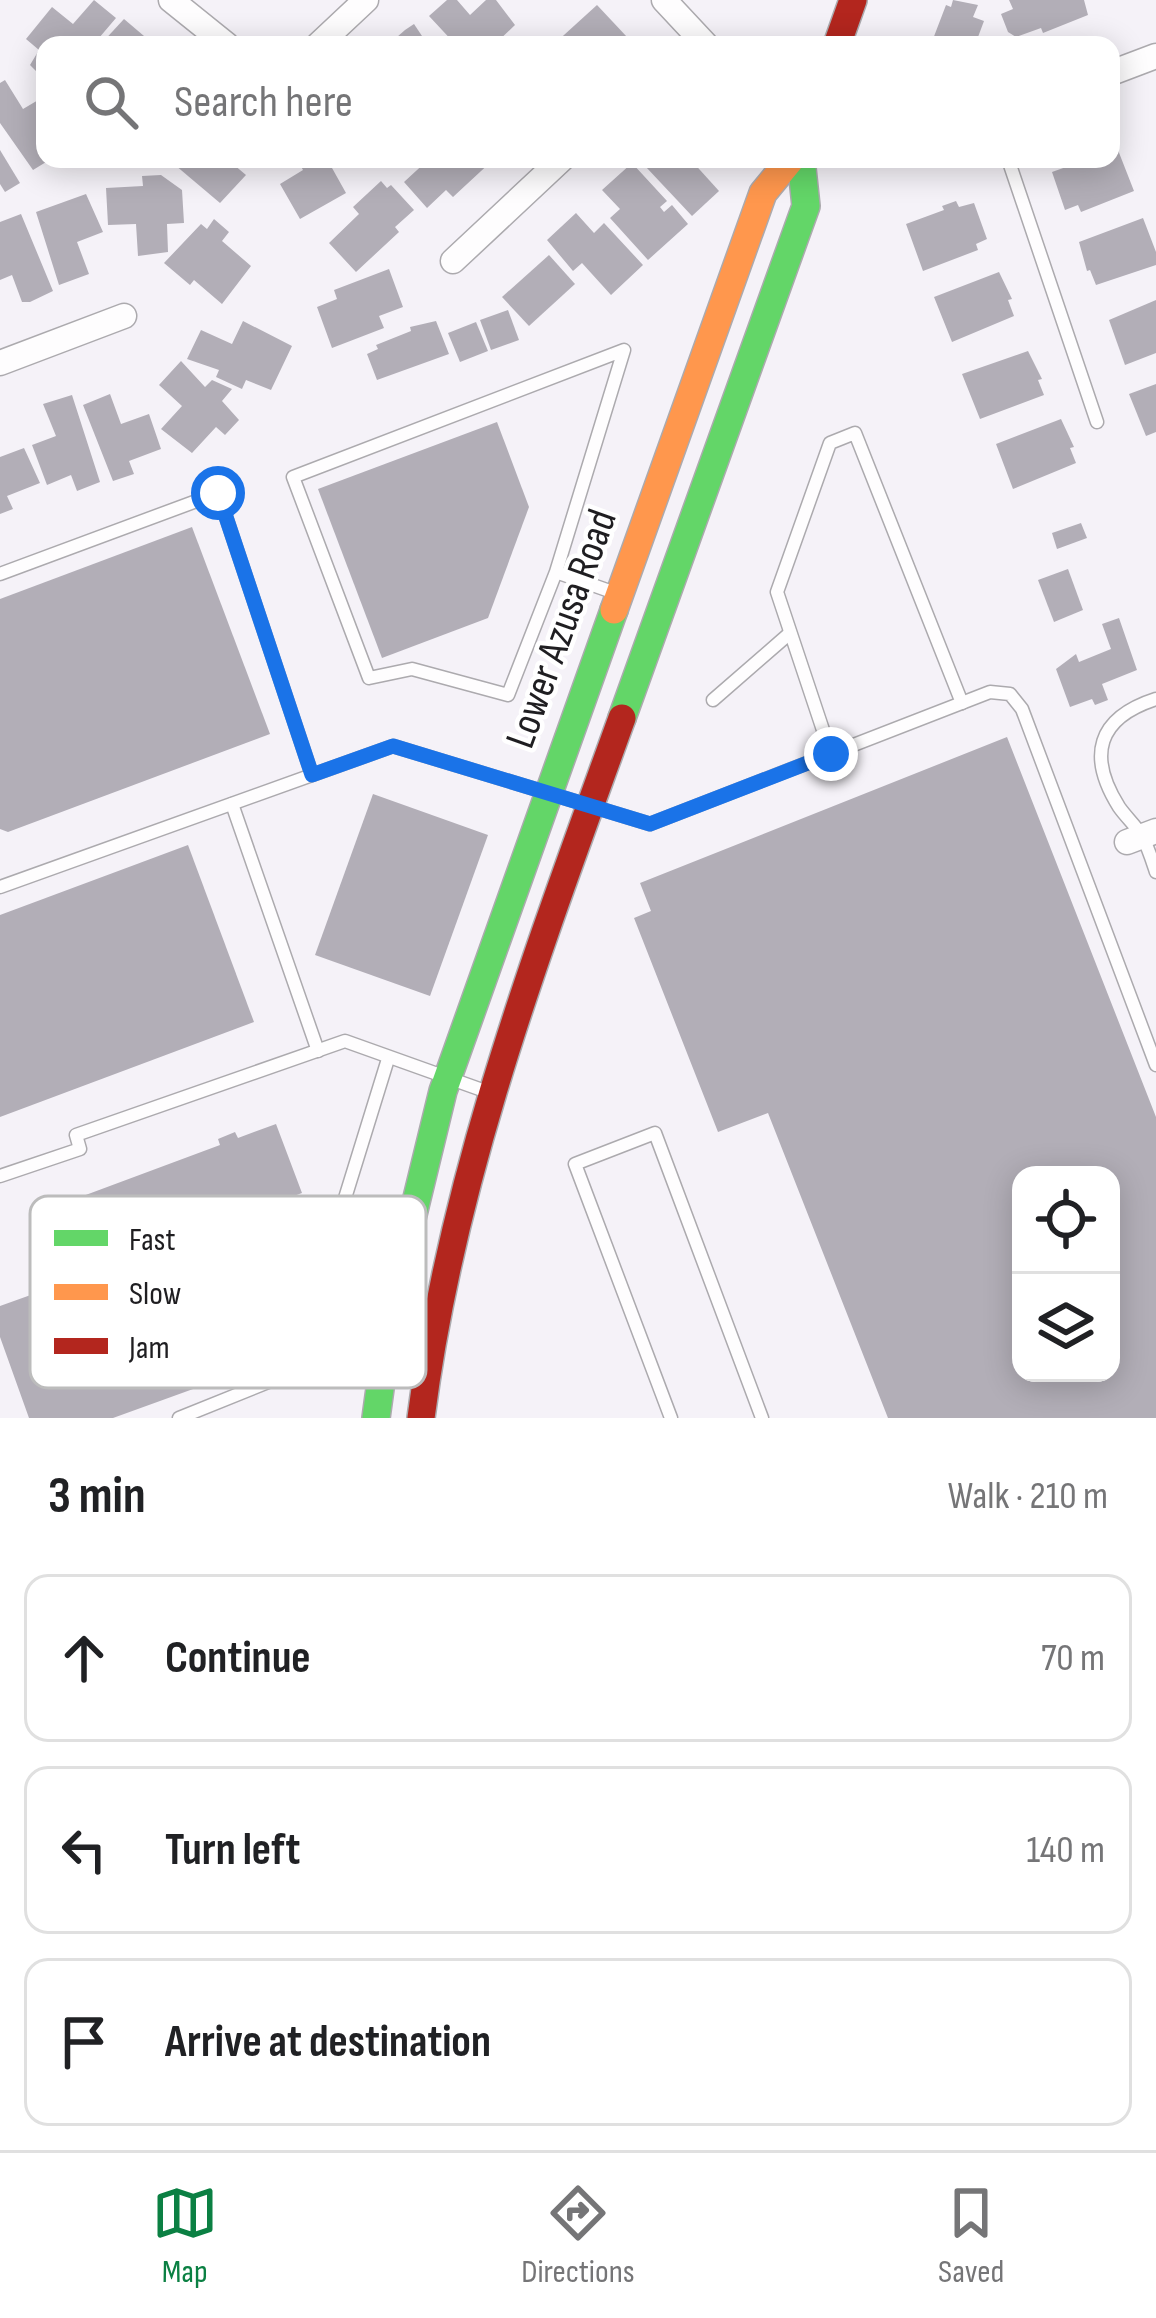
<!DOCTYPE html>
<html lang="en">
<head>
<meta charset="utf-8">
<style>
  body { margin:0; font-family:"Sofia Sans Condensed",sans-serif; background:#f2f2f2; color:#202124 }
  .controls { position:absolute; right:36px; bottom:36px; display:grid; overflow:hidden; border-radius:24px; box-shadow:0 6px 30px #0003 }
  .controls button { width:108px; height:108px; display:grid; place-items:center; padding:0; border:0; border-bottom:3px solid #e0e0e0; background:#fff; color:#202124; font:60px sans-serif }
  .stop { position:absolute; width:36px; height:36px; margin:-27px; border:9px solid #1a73e8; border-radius:50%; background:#fff }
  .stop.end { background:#1a73e8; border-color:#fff; box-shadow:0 3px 12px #0008 }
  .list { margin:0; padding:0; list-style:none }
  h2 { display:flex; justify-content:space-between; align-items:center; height:156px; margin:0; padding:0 48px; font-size:51px }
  h2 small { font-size:39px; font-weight:400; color:#757577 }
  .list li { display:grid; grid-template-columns:78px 1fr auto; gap:36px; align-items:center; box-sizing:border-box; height:168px; margin:0 24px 24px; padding:0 24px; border:3px solid #e0e0e0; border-radius:24px }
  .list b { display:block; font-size:45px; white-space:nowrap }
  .list em { font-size:39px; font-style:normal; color:#757577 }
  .icon { flex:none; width:66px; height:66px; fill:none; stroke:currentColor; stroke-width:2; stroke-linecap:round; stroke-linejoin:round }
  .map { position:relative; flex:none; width:1156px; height:1418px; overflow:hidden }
  .search { position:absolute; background:#fff; box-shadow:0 6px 30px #0003; left:36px; right:36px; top:36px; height:132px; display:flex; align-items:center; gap:30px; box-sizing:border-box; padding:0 42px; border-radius:24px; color:#757577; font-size:45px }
  .sheet { height:732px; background:#fff }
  nav { display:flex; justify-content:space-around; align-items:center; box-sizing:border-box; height:168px; border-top:3px solid #e0e0e0; background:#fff; font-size:33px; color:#757577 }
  nav a { display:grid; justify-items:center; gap:6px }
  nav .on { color:#0b8043 }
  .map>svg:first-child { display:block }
  .building { fill:#b2aeb7; fill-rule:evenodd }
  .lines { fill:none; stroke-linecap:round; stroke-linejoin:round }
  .lane-casing { stroke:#acaaae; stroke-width:15 }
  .street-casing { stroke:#acaaae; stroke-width:27 }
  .fast-casing { stroke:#acaaae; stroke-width:30 }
  .slow-casing { stroke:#acaaae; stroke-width:30 }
  .jam-casing { stroke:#acaaae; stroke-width:30 }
  .lane { stroke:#fefdfe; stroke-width:12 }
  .street { stroke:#fefdfe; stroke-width:24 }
  .fast { stroke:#63d668; stroke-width:27 }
  .slow { stroke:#ff974d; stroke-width:27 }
  .jam { stroke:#b3261e; stroke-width:27 }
  .route { stroke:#1a73e8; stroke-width:15 }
  .labels { text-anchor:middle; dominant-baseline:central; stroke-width:9; stroke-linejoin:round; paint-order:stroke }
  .street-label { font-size:42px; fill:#1f1e21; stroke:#fff }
  .key { fill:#fff; stroke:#bcbcbc; stroke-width:3 }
  .key-label { font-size:33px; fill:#1f1e21 }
</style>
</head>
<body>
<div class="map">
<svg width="1156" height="1418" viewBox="0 0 1156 1418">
  <rect width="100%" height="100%" fill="#f5f2f8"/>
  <!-- building -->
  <g class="building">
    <path d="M94,0L116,18L93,45H45V80L30,65L39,50L26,39L52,7L73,24Z"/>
    <path d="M447,0H457L470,15L486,0H496L515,25L494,45H456L429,16Z"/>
    <path d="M953,0L978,5L973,17L984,21L975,45H926L929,37L933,39L946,5L951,7Z"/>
    <path d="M1009,0H1084L1088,15L1043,33L1041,28L1016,37L1008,32L1001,14L1013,9Z"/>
    <path d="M597,5L627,37L618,45H553Z"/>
    <path d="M124,19L144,36L136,45H100Z"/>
    <path d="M414,24L428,45H388L405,30Z"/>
    <path d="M5,80L23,109L45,96V159H51L33,170L0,123V83Z"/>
    <path d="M1116,145L1134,191L1081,212L1078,205L1065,210L1052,172L1066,167L1063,161L1068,159H1111V147Z"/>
    <path d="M0,150L20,183L5,192L0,184Z"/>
    <path d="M180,159H227L246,175L220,203L175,165Z"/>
    <path d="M297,159H327L346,193L300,219L280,184L303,170Z"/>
    <path d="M429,159H494L453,197L446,190L427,208L404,182Z"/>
    <path d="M655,159H690L719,191L692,216L646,167Z"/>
    <path d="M632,163L667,201L660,207L664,212L672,205L688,224L648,260L610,218L620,209L602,190Z"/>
    <path d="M161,175L182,190L184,223L167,224L168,252L138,256L136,224L108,225L106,188L143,186L142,176Z"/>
    <path d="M381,181L387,188L391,185L414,210L395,227L399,232L356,272L329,243L359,214L353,207Z"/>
    <path d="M86,194L103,232L77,242L89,274L59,285L36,212Z"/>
    <path d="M956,201L959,207L974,203L987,239L976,244L978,250L923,271L906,224L944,210L942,206Z"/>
    <path d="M576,213L594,233L604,223L643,265L611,295L582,263L573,271L547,240Z"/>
    <path d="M21,214L53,291L30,302H22L12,275L0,280V222Z"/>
    <path d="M1143,218L1156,252V265L1096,285L1090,270L1087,271L1079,242Z"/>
    <path d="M214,219L229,232L222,241L251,266L222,304L194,280L190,285L164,263L201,224L207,229Z"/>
    <path d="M549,255L575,284L529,326L502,297Z"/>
    <path d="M389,269L403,307L379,316L384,328L332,348L317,307L337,299L334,290Z"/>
    <path d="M999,272L1012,299L1008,300L1014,316L952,342L934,297Z"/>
    <path d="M1156,300V353L1125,365L1109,320Z"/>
    <path d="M508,310L519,340L491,350L480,320Z"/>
    <path d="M243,321L292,346L271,390L246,380L242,389L216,377L219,370L187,359L201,330L232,344Z"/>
    <path d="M436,321L449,354L377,380L367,354L378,349L376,345L411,331L410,327Z"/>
    <path d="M476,322L488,351L460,362L448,333Z"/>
    <path d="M1028,351L1042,379L1038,380L1044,395L980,419L962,374Z"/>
    <path d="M181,361L205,387L212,380L232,389L222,401L239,420L225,435L216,427L192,453L161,429L182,406L159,385Z"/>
    <path d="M1156,384V432L1146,436L1129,394Z"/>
    <path d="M110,394L121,424L149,414L161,449L129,461L134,474L113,481L83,405Z"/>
    <path d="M72,395L100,482L77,491L71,475L47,485L32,445L56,436L43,404Z"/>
    <path d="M1061,419L1074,447L1070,448L1076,463L1013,489L996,444Z"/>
    <path d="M497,422L529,507L488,618L382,658L318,489Z"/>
    <path d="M24,448L40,483L7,496L13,509L0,514V457Z"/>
    <path d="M1081,523L1087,538L1057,549L1052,533Z"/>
    <path d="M192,527L270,734L8,832L0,829V599Z"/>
    <path d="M1068,569L1083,610L1054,622L1038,580Z"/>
    <path d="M1119,618L1137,670L1102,684L1108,700L1095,705L1092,699L1070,707L1056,669L1076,654L1079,662L1111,649L1102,624Z"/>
    <path d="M1007,737L1156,1117V1418H888L768,1113L718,1132L634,918L651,911L640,883ZM1021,1175H1111V1373H1021Z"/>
    <path d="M373,794L488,835L430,996L315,955Z"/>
    <path d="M188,845L254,1022L0,1117V915Z"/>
    <path d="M276,1124L302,1193L267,1206L293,1275L259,1288L284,1356L113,1418H29L0,1337V1306L53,1287L31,1230L40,1212L220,1145L218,1139L235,1132L238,1138Z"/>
  </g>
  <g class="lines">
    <!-- lane casing -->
    <g class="lane-casing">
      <g id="lane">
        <path d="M1008,159L1097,422"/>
        <path d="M556,572L508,695L412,669L369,678L293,477L624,350L556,572L618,594"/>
        <path d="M0,574L218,493L312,775"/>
        <path d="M1156,699C1097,718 1087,756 1119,807C1126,817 1136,826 1142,836C1148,847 1152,860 1156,872"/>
        <path d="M713,700L790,633"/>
        <path d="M831,754L777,592L830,443L855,433L962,703"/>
        <path d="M232,804L318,1051"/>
        <path d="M0,887L393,746L650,824L990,692L1010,694L1022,709L1156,1065"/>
        <path d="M0,1176L80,1149L76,1135L345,1041L485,1091"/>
        <path d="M179,1418L318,1362L337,1224L388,1059"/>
        <path d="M671,1418L575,1164L655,1133L762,1418"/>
      </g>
    </g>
    <!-- street casing -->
    <g class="street-casing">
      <g id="street">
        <path d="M171,0L227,45"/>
        <path d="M664,0L706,45"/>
        <path d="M318,45L366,0"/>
        <path d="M1111,73L1156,56"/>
        <path d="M453,261L562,159"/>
        <path d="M0,363L124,316"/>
        <path d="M1127,842L1156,831"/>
      </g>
    </g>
    <!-- fast casing -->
    <g class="fast-casing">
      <g id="fast">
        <path d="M622,718L806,206L801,159"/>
        <path d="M376,1418L392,1301L443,1091L614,610"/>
      </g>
    </g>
    <!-- slow casing -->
    <g class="slow-casing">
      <path id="slow" d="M614,610L763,193L791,159"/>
    </g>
    <!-- jam casing -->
    <g class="jam-casing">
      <g id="jam">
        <path d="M837,45L853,0"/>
        <path d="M421,1418C452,1174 539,948 622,718"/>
      </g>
    </g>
    <!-- lane -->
    <use href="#lane" class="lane"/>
    <!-- street -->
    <use href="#street" class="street"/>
    <!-- fast -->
    <use href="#fast" class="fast"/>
    <!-- slow -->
    <use href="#slow" class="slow"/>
    <!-- jam -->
    <use href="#jam" class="jam"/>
  </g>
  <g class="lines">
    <!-- route -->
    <path class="route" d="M218,493L312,775L393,746L650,824L831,754"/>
  </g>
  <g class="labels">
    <!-- street labels -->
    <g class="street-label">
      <text transform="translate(562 629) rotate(-70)">Lower Azusa Road</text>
    </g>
  </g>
  <!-- legend -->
  <rect x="30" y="1196" width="396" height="192" rx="18" class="key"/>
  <rect x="54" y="1230" width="54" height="16" fill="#63d668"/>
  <rect x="54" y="1284" width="54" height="16" fill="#ff974d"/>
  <rect x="54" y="1338" width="54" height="16" fill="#b3261e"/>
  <g class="key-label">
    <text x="129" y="1250">Fast</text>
    <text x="129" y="1304">Slow</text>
    <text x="129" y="1358">Jam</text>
  </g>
</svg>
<div class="controls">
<button><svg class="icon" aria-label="locate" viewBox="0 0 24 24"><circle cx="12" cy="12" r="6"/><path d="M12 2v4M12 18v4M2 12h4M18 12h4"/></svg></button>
<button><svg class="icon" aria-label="layers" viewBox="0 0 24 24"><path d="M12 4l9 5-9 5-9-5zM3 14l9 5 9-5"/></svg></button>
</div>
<div class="stop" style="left:218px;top:493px"></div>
<div class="stop end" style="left:831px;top:754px"></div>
<div class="search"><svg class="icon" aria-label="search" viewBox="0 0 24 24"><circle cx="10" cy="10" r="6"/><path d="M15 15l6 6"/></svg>Search here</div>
</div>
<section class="sheet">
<h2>3 min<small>Walk · 210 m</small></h2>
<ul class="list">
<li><svg class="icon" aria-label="ahead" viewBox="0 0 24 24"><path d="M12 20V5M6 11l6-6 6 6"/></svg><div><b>Continue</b></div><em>70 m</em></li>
<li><svg class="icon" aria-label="left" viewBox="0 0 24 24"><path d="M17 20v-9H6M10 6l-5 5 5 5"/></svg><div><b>Turn left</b></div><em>140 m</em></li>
<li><svg class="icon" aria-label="arrive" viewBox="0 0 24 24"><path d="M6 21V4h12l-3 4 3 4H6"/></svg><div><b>Arrive at destination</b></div></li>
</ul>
</section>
<nav>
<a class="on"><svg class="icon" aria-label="map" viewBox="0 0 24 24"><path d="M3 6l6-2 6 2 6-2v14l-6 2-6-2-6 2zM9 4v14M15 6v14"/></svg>Map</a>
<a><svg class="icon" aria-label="directions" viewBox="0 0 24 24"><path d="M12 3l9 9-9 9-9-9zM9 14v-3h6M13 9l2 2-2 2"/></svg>Directions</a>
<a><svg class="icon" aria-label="saved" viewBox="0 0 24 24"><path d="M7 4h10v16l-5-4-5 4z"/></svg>Saved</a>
</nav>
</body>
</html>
